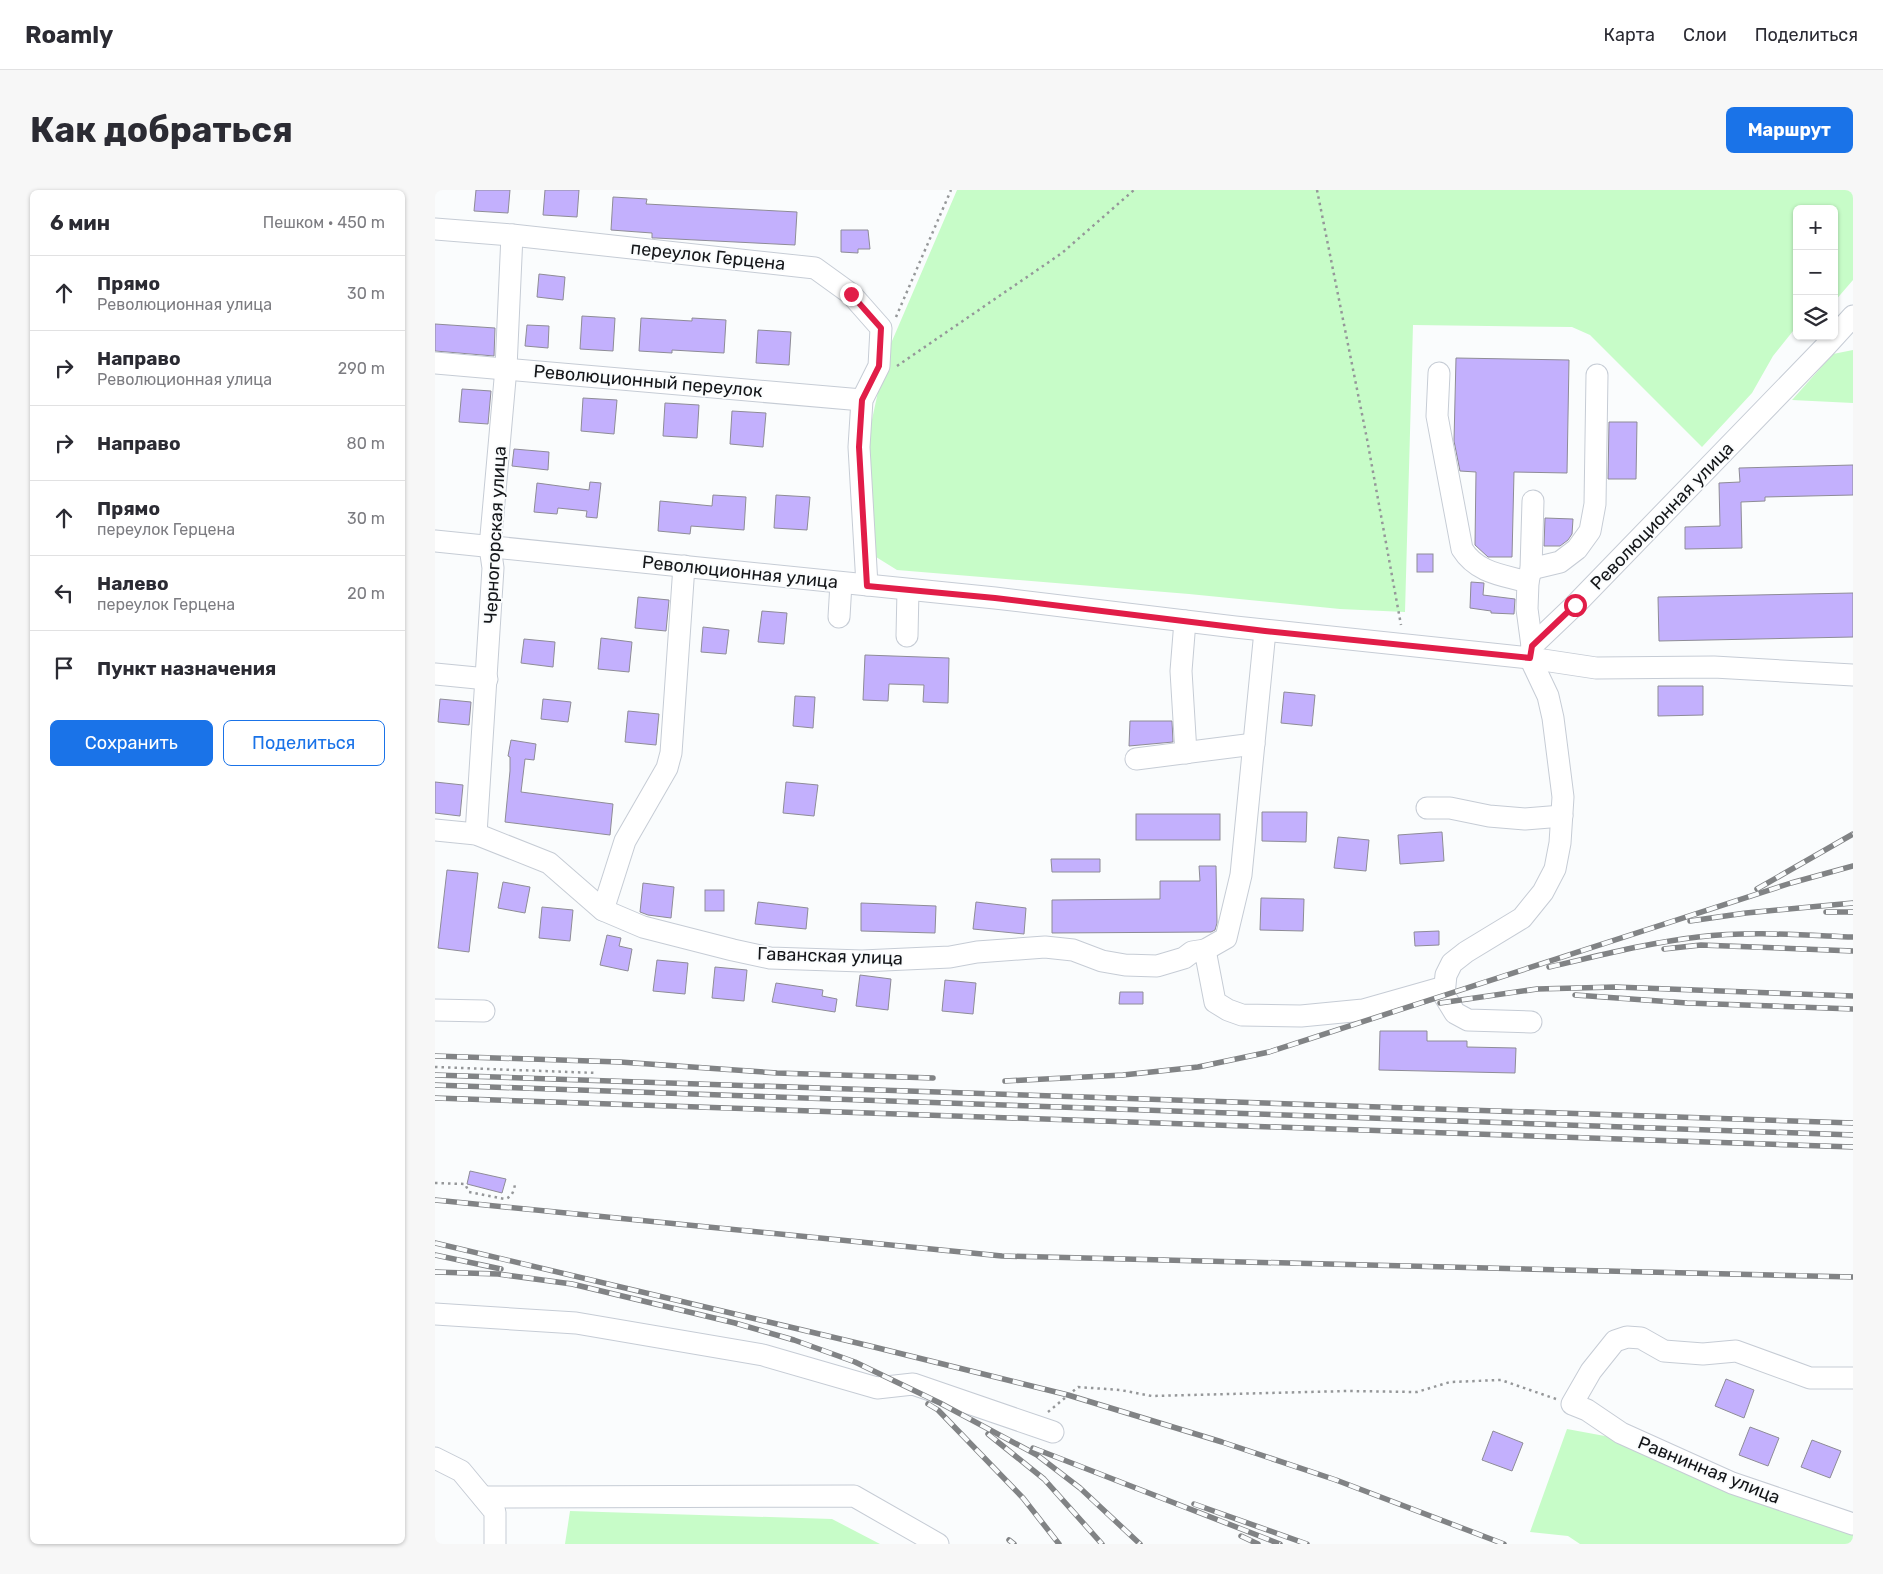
<!DOCTYPE html>
<html lang="ru">
<head>
<meta charset="utf-8">
<style>
  body { margin:0; font-family:Rubik,sans-serif; background:#f7f7f7; color:#2b2b33 }
  .controls { position:absolute; right:15px; top:15px; display:grid; overflow:hidden; border-radius:8px; box-shadow:0 1px 4px #0004 }
  .controls button { width:45px; height:45px; display:grid; place-items:center; padding:0; border:0; border-bottom:1px solid #e1e1e2; background:#fff; color:#2b2b33; font:25px sans-serif }
  .stop { position:absolute; width:15px; height:15px; margin:-11px; border:4px solid #e11d48; border-radius:50%; background:#fff }
  .stop.end { background:#e11d48; border-color:#fff; box-shadow:0 1px 5px #0008 }
  .list { margin:0; padding:0; list-style:none }
  h2 { display:flex; justify-content:space-between; align-items:center; height:65px; margin:0; padding:0 20px; font-size:21px }
  h2 small { font-size:16px; font-weight:400; color:#7c7c81 }
  .list li { display:grid; grid-template-columns:32px 1fr auto; gap:15px; align-items:center; box-sizing:border-box; height:75px; padding:0 20px; border-top:1px solid #e1e1e2 }
  .list b { display:block; font-size:19px; white-space:nowrap }
  .list p { margin:0; font-size:16px; white-space:nowrap; color:#7c7c81 }
  .list em { font-size:16px; font-style:normal; color:#7c7c81 }
  .actions { display:flex; gap:10px; padding:15px 20px }
  .actions a { flex:1; padding:11px 0; border:1px solid #1a73e8; border-radius:8px; text-align:center; font-size:18px; color:#1a73e8 }
  .actions .main { background:#1a73e8; color:#fff }
  .icon { flex:none; width:28px; height:28px; fill:none; stroke:currentColor; stroke-width:2; stroke-linecap:round; stroke-linejoin:round }
  .map { position:relative; flex:none; width:1418px; height:1354px; overflow:hidden; border-radius:8px }
  header { display:flex; align-items:center; gap:30px; box-sizing:border-box; height:70px; padding:0 25px; background:#fff; border-bottom:1px solid #e1e1e2 }
  header strong { font-size:24px }
  nav { display:flex; gap:28px; margin-inline-start:auto; font-size:18px }
  .intro { display:flex; align-items:center; justify-content:space-between; box-sizing:border-box; height:120px; padding:0 30px }
  h1 { margin:0; font-size:35px }
  .button { padding:12px 22px; border-radius:8px; background:#1a73e8; color:#fff; font-size:18px; font-weight:700 }
  main { display:flex; gap:30px; padding:0 30px }
  aside { flex:1; background:#fff; border-radius:8px; box-shadow:0 1px 4px #0004 }
  .map>svg:first-child { display:block }
  .green { fill:#c7fcc8 }
  .building { fill:#c3b0fd; stroke:#8e8c96 }
  .lines { fill:none; stroke-linecap:round; stroke-linejoin:round }
  .minor-casing { stroke:#c6ccd5; stroke-width:23 }
  .path { stroke:#959799; stroke-width:2.5; stroke-dasharray:2.5 4; stroke-linecap:butt }
  .minor { stroke:#fff; stroke-width:21 }
  .rail-casing { stroke:#818385; stroke-width:5.5 }
  .rail { stroke:#fafcfd; stroke-width:4; stroke-dasharray:11; stroke-linecap:butt }
  .route { stroke:#e11d48; stroke-width:6 }
  .labels { text-anchor:middle; dominant-baseline:central; stroke-width:4; stroke-linejoin:round; paint-order:stroke }
  .street-label { font-size:18px; fill:#141619; stroke:#fafcfd }
</style>
</head>
<body>
<header>
<strong>Roamly</strong>
<nav><a>Карта</a><a>Слои</a><a>Поделиться</a></nav>
</header>
<div class="intro"><h1>Как добраться</h1><a class="button">Маршрут</a></div>
<main>
<aside>
<h2>6 мин<small>Пешком · 450 m</small></h2>
<ul class="list">
<li><svg class="icon" aria-label="ahead" viewBox="0 0 24 24"><path d="M12 20V5M6 11l6-6 6 6"/></svg><div><b>Прямо</b><p>Революционная улица</p></div><em>30 m</em></li>
<li><svg class="icon" aria-label="right" viewBox="0 0 24 24"><path d="M7 20v-9h11M14 6l5 5-5 5"/></svg><div><b>Направо</b><p>Революционная улица</p></div><em>290 m</em></li>
<li><svg class="icon" aria-label="right" viewBox="0 0 24 24"><path d="M7 20v-9h11M14 6l5 5-5 5"/></svg><div><b>Направо</b></div><em>80 m</em></li>
<li><svg class="icon" aria-label="ahead" viewBox="0 0 24 24"><path d="M12 20V5M6 11l6-6 6 6"/></svg><div><b>Прямо</b><p>переулок Герцена</p></div><em>30 m</em></li>
<li><svg class="icon" aria-label="left" viewBox="0 0 24 24"><path d="M17 20v-9H6M10 6l-5 5 5 5"/></svg><div><b>Налево</b><p>переулок Герцена</p></div><em>20 m</em></li>
<li><svg class="icon" aria-label="arrive" viewBox="0 0 24 24"><path d="M6 21V4h12l-3 4 3 4H6"/></svg><div><b>Пункт назначения</b></div></li>
</ul>
<div class="actions"><a class="main">Сохранить</a><a>Поделиться</a></div>
</aside>
<div class="map">
<svg width="1418" height="1354" viewBox="0 0 1418 1354">
  <rect width="100%" height="100%" fill="#fafcfd"/>
  <!-- green -->
  <g class="green">
    <path d="M522,0H1418V90L1399,112V19H1362V136L1338,166L1317,203L1267,257L1155,145L1137,137L978,135L970,422L905,419L754,404L462,380L433,362L428,271L451,165Z"/>
    <path d="M1418,160V213L1357,210L1398,164Z"/>
    <path d="M1132,1239L1186,1249L1293,1301L1418,1344V1354H1145L1133,1346L1095,1342Z"/>
    <path d="M135,1321L397,1329L445,1354H130Z"/>
  </g>
  <!-- building -->
  <g class="building">
    <path d="M41,0H75L73,23L39,21Z"/>
    <path d="M110,0H144L142,27L108,25Z"/>
    <path d="M178,7L212,9L211,14L362,22L360,55L221,48H217V43L176,40Z"/>
    <path d="M406,40H433L435,59H423V63L406,62Z"/>
    <path d="M104,84L130,87L128,110L102,107Z"/>
    <path d="M147,126L180,128L178,161L145,159Z"/>
    <path d="M206,128L257,131V128L291,130L289,163L237,160V163L204,161Z"/>
    <path d="M0,134L60,138L59,166L0,161Z"/>
    <path d="M92,135L114,136L113,158L90,156Z"/>
    <path d="M323,140L356,142L354,175L321,173Z"/>
    <path d="M1021,168L1134,170L1132,283L1079,282L1077,367H1053L1040,355L1041,282L1025,281L1019,251Z"/>
    <path d="M27,199L56,201L53,234L24,232Z"/>
    <path d="M148,208L182,210L179,244L146,241Z"/>
    <path d="M230,213L264,215L262,248L228,246Z"/>
    <path d="M297,221L331,223L328,257L295,254Z"/>
    <path d="M1174,232H1202L1201,289H1173Z"/>
    <path d="M79,259L114,262L113,280L77,276Z"/>
    <path d="M1418,275V305L1330,307V311L1306,312L1307,358L1250,359V337L1285,336L1284,293L1305,292L1304,278Z"/>
    <path d="M155,292L166,293L162,328L151,327L152,321L123,318L122,324L99,322L102,293L154,300Z"/>
    <path d="M278,305L311,307L309,340L256,336L255,344L223,341L225,311L277,316Z"/>
    <path d="M341,305L375,307L372,340L339,338Z"/>
    <path d="M1110,328L1138,329L1137,344L1133,350L1125,356H1109Z"/>
    <rect x="982" y="364" width="16" height="18"/>
    <path d="M1036,392L1049,393L1048,405L1080,409L1079,424L1056,423V421L1035,418Z"/>
    <path d="M1418,403V447L1224,451L1223,407Z"/>
    <path d="M203,407L234,410L231,441L200,438Z"/>
    <path d="M327,421L352,423L349,454L323,452Z"/>
    <path d="M268,437L294,440L291,464L266,462Z"/>
    <path d="M166,448L197,452L194,482L163,479Z"/>
    <path d="M89,449L120,452L118,477L86,473Z"/>
    <path d="M430,465L514,468L513,513L488,512L489,495L454,494L453,511L428,510Z"/>
    <path d="M1223,496H1268V525L1223,526Z"/>
    <path d="M849,502L880,505L877,536L846,533Z"/>
    <path d="M360,506L380,507L378,538L358,536Z"/>
    <path d="M5,509L36,512L34,535L3,532Z"/>
    <path d="M108,509L136,512L133,532L106,529Z"/>
    <path d="M193,521L224,524L221,555L190,552Z"/>
    <path d="M695,531H737L738,552L694,556Z"/>
    <path d="M76,550L101,554L99,570L90,569L86,602L178,614L175,645L70,632L75,581V567L73,566Z"/>
    <path d="M0,592L28,595L25,626L0,623Z"/>
    <path d="M351,592L383,595L379,626L348,623Z"/>
    <path d="M827,622H872L871,652L827,651Z"/>
    <rect x="701" y="624" width="84" height="26"/>
    <path d="M1007,642L1009,671L965,674L963,645Z"/>
    <path d="M903,647L934,650L931,681L899,678Z"/>
    <path d="M616,669H665V682H617Z"/>
    <path d="M764,676H781L782,733L780,740L776,742L617,743V710L725,709V691H765Z"/>
    <path d="M12,680L43,683L34,762L3,758Z"/>
    <path d="M68,692L95,697L90,723L63,718Z"/>
    <path d="M208,693L239,697L236,728L213,725L205,722Z"/>
    <rect x="270" y="700" width="19" height="21"/>
    <path d="M826,708L869,709L868,741L825,740Z"/>
    <path d="M323,712L373,718L371,739L320,734Z"/>
    <path d="M541,712L591,718L589,744L538,739Z"/>
    <path d="M426,713L501,716L500,743L426,741Z"/>
    <path d="M107,717L138,720L135,751L104,748Z"/>
    <path d="M1004,741V755L980,756L979,742Z"/>
    <path d="M172,745L186,748L184,756L197,759L193,781L165,775Z"/>
    <path d="M222,770L253,773L250,804L218,801Z"/>
    <path d="M280,777L312,780L309,811L277,808Z"/>
    <path d="M425,785L456,789L453,820L421,816Z"/>
    <path d="M510,790L541,793L538,824L507,821Z"/>
    <path d="M341,793L388,800L387,806L402,809L400,822L337,812Z"/>
    <path d="M685,802H708V814H684Z"/>
    <path d="M945,841H992V851H1032V857L1081,858L1080,883L944,880Z"/>
    <path d="M35,981L71,989L67,1003L32,994Z"/>
    <path d="M1291,1189L1319,1200L1309,1228L1280,1216Z"/>
    <path d="M1315,1237L1344,1248L1333,1276L1304,1265Z"/>
    <path d="M1058,1241L1088,1253L1077,1281L1047,1270Z"/>
    <path d="M1377,1250L1406,1261L1395,1288L1366,1277Z"/>
  </g>
  <g class="lines">
    <!-- minor casing -->
    <g class="minor-casing">
      <g id="minor">
        <path d="M0,39L77,45L380,78L416,104L446,138L444,176L427,210L424,257L432,395"/>
        <path d="M0,173L427,210"/>
        <path d="M1004,183L1002,226L1027,359C1042,383 1067,385 1093,392"/>
        <path d="M0,351L560,408L800,437L1095,468L1161,478L1279,477L1418,485"/>
        <path d="M1096,379L1125,372L1142,359L1155,341L1160,314L1162,185"/>
        <path d="M404,427L406,393"/>
        <path d="M750,431L746,481L751,563"/>
        <path d="M472,446L473,400"/>
        <path d="M1097,456L1092,419L1093,392L1096,379L1098,311"/>
        <path d="M1095,468L1113,506L1118,528L1128,607L1125,653L1120,679L1108,702L1087,728L1031,762L1017,773L1011,785L1009,805L1020,823L1033,830L1096,832"/>
        <path d="M1095,468L1097,456L1140,415L1389,158L1418,126"/>
        <path d="M0,484L52,489"/>
        <path d="M701,569L819,554"/>
        <path d="M992,618H1015L1054,626L1090,629L1127,626"/>
        <path d="M0,640L41,644L114,673L168,720L208,737L298,760L335,768L427,771L515,767L542,762L610,757L638,760L667,771L690,775L722,776L749,768L757,762L770,760L780,812L793,820L807,825L866,826L928,820L1009,797"/>
        <path d="M41,644L58,378L55,357L71,178L77,45"/>
        <path d="M168,720L190,651L232,578L236,563L249,376"/>
        <path d="M770,760L791,748L806,685L830,441"/>
        <path d="M0,820L49,821"/>
        <path d="M0,1124L141,1133L328,1165L442,1198L478,1194L618,1242"/>
        <path d="M1418,1188H1375L1301,1161L1268,1164L1229,1161L1206,1148L1192,1147L1180,1151L1156,1181L1137,1214L1152,1220L1186,1243L1297,1293L1418,1334"/>
        <path d="M0,1268L26,1281L60,1322V1354"/>
        <path d="M48,1307L419,1306L503,1354"/>
      </g>
    </g>
    <!-- path -->
    <g class="path">
      <path d="M882,0L932,249L966,435"/>
      <path d="M461,127L516,0"/>
      <path d="M462,176L627,63L699,0"/>
      <path d="M0,877L162,883"/>
      <path d="M0,993L30,994L34,1002L70,1009C77,1007 79,1001 80,994"/>
      <path d="M613,1222L643,1197L685,1200L717,1206L913,1201L982,1202L1015,1192L1066,1190L1121,1209"/>
    </g>
    <!-- minor -->
    <use href="#minor" class="minor"/>
    <!-- rail casing -->
    <g class="rail-casing">
      <g id="rail">
        <path d="M1322,699L1418,644"/>
        <path d="M1391,722H1418"/>
        <path d="M1255,731L1311,723L1418,713"/>
        <path d="M1229,759L1266,755L1418,761"/>
        <path d="M1114,777C1163,766 1212,753 1263,747C1314,741 1366,745 1418,747"/>
        <path d="M1140,805L1252,813L1418,819"/>
        <path d="M1005,813L1102,799L1181,797L1418,806"/>
        <path d="M0,866L185,872L342,883L498,888"/>
        <path d="M0,885L1418,933"/>
        <path d="M570,891L688,885L763,877L834,862L1356,693L1418,676"/>
        <path d="M0,895L1418,945"/>
        <path d="M0,908L1418,957"/>
        <path d="M0,1010L567,1066L1418,1087"/>
        <path d="M0,1053L435,1156L633,1205L787,1252L901,1290L1069,1354"/>
        <path d="M0,1065L66,1079"/>
        <path d="M0,1082L63,1084L137,1094L300,1133L359,1150L420,1172L505,1213L602,1265L645,1298L705,1354"/>
        <path d="M493,1214L503,1220L588,1308L624,1354"/>
        <path d="M553,1244L609,1289L667,1354"/>
        <path d="M598,1258L845,1354"/>
        <path d="M759,1314L872,1354"/>
        <path d="M806,1346L823,1354"/>
        <path d="M574,1350L579,1354"/>
      </g>
    </g>
    <!-- rail -->
    <use href="#rail" class="rail"/>
  </g>
  <g class="lines">
    <!-- route -->
    <path class="route" d="M416,104L446,138L444,176L427,210L424,257L432,396L560,408L830,441L1095,468L1097,456L1140,415"/>
  </g>
  <g class="labels">
    <!-- street labels -->
    <g class="street-label">
      <text transform="translate(273 66) rotate(6)">переулок Герцена</text>
      <text transform="translate(213 191) rotate(5)">Революционный переулок</text>
      <text transform="translate(1227 326) rotate(-46)">Революционная улица</text>
      <text transform="translate(60 345) rotate(-87)">Черногорская улица</text>
      <text transform="translate(305 382) rotate(6)">Революционная улица</text>
      <text transform="translate(395 766) rotate(2)">Гаванская улица</text>
      <text transform="translate(1274 1280) rotate(22)">Равнинная улица</text>
    </g>
  </g>
</svg>
<div class="controls">
<button>+</button>
<button>−</button>
<button><svg class="icon" aria-label="layers" viewBox="0 0 24 24"><path d="M12 4l9 5-9 5-9-5zM3 14l9 5 9-5"/></svg></button>
</div>
<div class="stop" style="left:1140px;top:415px"></div>
<div class="stop end" style="left:416px;top:104px"></div>
</div>
</main>
</body>
</html>
